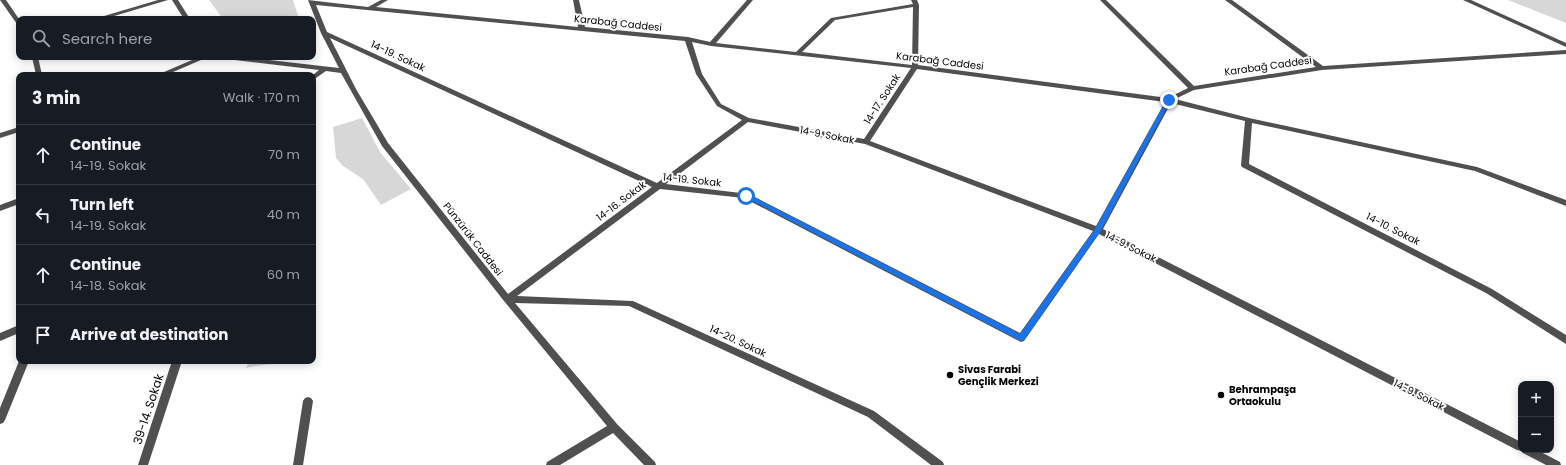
<!DOCTYPE html>
<html lang="en">
<head>
<meta charset="utf-8">
<style>
  body { margin:0; font-family:Poppins,sans-serif; background:#242831; color:#f1f3f6 }
  .controls { position:absolute; right:12px; bottom:12px; display:grid; overflow:hidden; border-radius:8px; box-shadow:0 2px 10px #0003 }
  .controls button { width:36px; height:36px; display:grid; place-items:center; padding:0; border:0; border-bottom:1px solid #363941; background:#171b24; color:#f1f3f6; font:20px sans-serif }
  .stop { position:absolute; width:12px; height:12px; margin:-9px; border:3px solid #1a73e8; border-radius:50%; background:#fff }
  .stop.end { background:#1a73e8; border-color:#fff; box-shadow:0 1px 4px #0008 }
  .list { margin:0; padding:0; list-style:none }
  h2 { display:flex; justify-content:space-between; align-items:center; height:52px; margin:0; padding:0 16px; font-size:17px }
  h2 small { font-size:13px; font-weight:400; color:#9ea1a6 }
  .list li { display:grid; grid-template-columns:26px 1fr auto; gap:12px; align-items:center; box-sizing:border-box; height:60px; padding:0 16px; border-top:1px solid #363941 }
  .list b { display:block; font-size:15px; white-space:nowrap }
  .list p { margin:0; font-size:13px; white-space:nowrap; color:#9ea1a6 }
  .list em { font-size:13px; font-style:normal; color:#9ea1a6 }
  .icon { flex:none; width:22px; height:22px; fill:none; stroke:currentColor; stroke-width:2; stroke-linecap:round; stroke-linejoin:round }
  .map { position:relative; flex:none; width:1566px; height:465px; overflow:hidden }
  .search { position:absolute; background:#171b24; box-shadow:0 2px 10px #0003; left:16px; top:16px; width:300px; height:44px; display:flex; align-items:center; gap:10px; box-sizing:border-box; padding:0 14px; border-radius:8px; color:#9ea1a6; font-size:15px }
  .panel { position:absolute; background:#171b24; box-shadow:0 2px 10px #0003; left:16px; top:72px; width:300px; height:292px; border-radius:8px }
  .map>svg:first-child { display:block }
  .green { fill:#d7d7d7 }
  .lines { fill:none; stroke-linecap:round; stroke-linejoin:round }
  .minor { fill:#505050; fill-rule:evenodd }
  .route { fill:#1a73e8 }
  .poi-dot { fill:#000; stroke:#fff; stroke-width:1.5 }
  .labels { text-anchor:middle; dominant-baseline:central; stroke-width:4; stroke-linejoin:round; paint-order:stroke }
  .street-label { font-size:10px; fill:#000; stroke:#fff }
  .poi-label { font-size:10px; font-weight:bold; fill:#000; stroke:#fff; text-anchor:start }
  .near-street-label { font-size:12px; fill:#000; stroke:#fff }
</style>
</head>
<body>
<div class="map">
<svg width="1566" height="465" viewBox="0 0 1566 465">
  <rect width="100%" height="100%" fill="#fff"/>
  <!-- green -->
  <g class="green">
    <path d="M209,0H293L299,19H223Z"/>
    <path d="M1508,0H1566V23Z"/>
    <path d="M362,118L380,152L411,189L381,205L363,179L343,166L336,158L333,127Z"/>
    <path d="M249,361H284C272,366 259,364 246,368Z"/>
  </g>
  <g class="lines">
    <!-- minor -->
    <g class="minor">
      <path d="M0,0H6L19,19V25L17,24Z"/>
      <path d="M158,0H168L104,19H94Z"/>
      <path d="M172,0H178L190,19H184Z"/>
      <path d="M308,0L368,7L381,0H388L376,7L578,27L573,0H579L585,27L688,37L710,42L747,0H753L716,43L796,52L831,18L913,4L911,0H917L919,5L918,65L1168,98L1188,88L1100,0H1106L1194,86L1316,67L1225,0H1232L1323,66L1566,50V54L1322,70L1194,90L1175,99L1249,118L1477,167L1566,200V206L1475,171L1252,123L1249,164L1492,289L1566,335V344L1486,293L1242,167L1241,165L1245,121L1171,103L1103,229L1521,442V450H1537L1560,462L1561,465H1546L1523,453L1522,451L1517,450L1099,234L1024,341L1021,342L744,198L660,189L517,296L633,301L874,411L943,462L944,465H931L868,417L629,306L515,303L617,424L655,462L656,465H644L613,433L560,465H546L547,462L607,426L504,301L382,146L341,73L326,71L313,80V75L319,70L226,59L223,57H242L339,68L321,33ZM316,5L685,41L696,74L717,106L742,120L657,183L327,32ZM913,7L912,65L802,52L835,20ZM330,38L652,187L508,294L388,143L356,89ZM692,42L711,46L911,68L864,139L749,118L721,104L702,74ZM917,69L1165,102L1096,226L870,141ZM748,122L865,144L1093,231L1020,333L749,194L666,184Z"/>
      <path d="M1463,0H1471L1566,43V47Z"/>
      <path d="M32,57H38L42,75H36Z"/>
      <path d="M199,57H208L166,75H157Z"/>
      <path d="M19,127V132L0,138V133Z"/>
      <path d="M19,198V204L0,211V205Z"/>
      <path d="M19,325V333L0,341V333Z"/>
      <path d="M19,361H29L5,420L3,423L0,424V408Z"/>
      <path d="M172,361H182L148,465H138Z"/>
      <path d="M308,397L311,398L313,401L303,465H293L303,401L305,398Z"/>
    </g>
  </g>
  <!-- route -->
  <path class="route" d="M1167,99L1171,100L1100,232L1024,340L1021,341L743,196L744,194H748L1020,334L1095,229Z"/>
  <!-- markers -->
  <g class="poi-dot">
    <circle cx="950" cy="375" r="4"/>
    <circle cx="1221" cy="395" r="4"/>
  </g>
  <g class="labels">
    <!-- street labels -->
    <g class="street-label">
      <text transform="translate(618 23) rotate(6)">Karabağ Caddesi</text>
      <text transform="translate(398 56) rotate(25)">14-19. Sokak</text>
      <text transform="translate(940 61) rotate(7)">Karabağ Caddesi</text>
      <text transform="translate(1268 66) rotate(-8)">Karabağ Caddesi</text>
      <text transform="translate(882 99) rotate(-57)">14-17. Sokak</text>
      <text transform="translate(827 135) rotate(11)">14-9. Sokak</text>
      <text transform="translate(692 180) rotate(6)">14-19. Sokak</text>
      <text transform="translate(621 201) rotate(-37)">14-16. Sokak</text>
      <text transform="translate(1393 229) rotate(27)">14-10. Sokak</text>
      <text transform="translate(473 239) rotate(52)">Pünzürük Caddesi</text>
      <text transform="translate(1131 247) rotate(27)">14-9. Sokak</text>
      <text transform="translate(738 341) rotate(25)">14-20. Sokak</text>
      <text transform="translate(1419 395) rotate(27)">14-9. Sokak</text>
    </g>
    <!-- poi labels -->
    <g class="poi-label">
      <text x="958" y="369">Sivas Farabi<tspan x="958" dy="12">Gençlik Merkezi</tspan></text>
      <text x="1229" y="389">Behrampaşa<tspan x="1229" dy="12">Ortaokulu</tspan></text>
    </g>
    <!-- near-street labels -->
    <g class="near-street-label">
      <text transform="translate(148 409) rotate(-72)">39-14. Sokak</text>
    </g>
  </g>
</svg>
<div class="controls">
<button>+</button>
<button>−</button>
</div>
<div class="stop" style="left:746px;top:196px"></div>
<div class="stop end" style="left:1169px;top:100px"></div>
<div class="search"><svg class="icon" aria-label="search" viewBox="0 0 24 24"><circle cx="10" cy="10" r="6"/><path d="M15 15l6 6"/></svg>Search here</div>
<section class="panel">
<h2>3 min<small>Walk · 170 m</small></h2>
<ul class="list">
<li><svg class="icon" aria-label="ahead" viewBox="0 0 24 24"><path d="M12 20V5M6 11l6-6 6 6"/></svg><div><b>Continue</b><p>14-19. Sokak</p></div><em>70 m</em></li>
<li><svg class="icon" aria-label="left" viewBox="0 0 24 24"><path d="M17 20v-9H6M10 6l-5 5 5 5"/></svg><div><b>Turn left</b><p>14-19. Sokak</p></div><em>40 m</em></li>
<li><svg class="icon" aria-label="ahead" viewBox="0 0 24 24"><path d="M12 20V5M6 11l6-6 6 6"/></svg><div><b>Continue</b><p>14-18. Sokak</p></div><em>60 m</em></li>
<li><svg class="icon" aria-label="arrive" viewBox="0 0 24 24"><path d="M6 21V4h12l-3 4 3 4H6"/></svg><div><b>Arrive at destination</b></div></li>
</ul>
</section>
</div>
</body>
</html>
